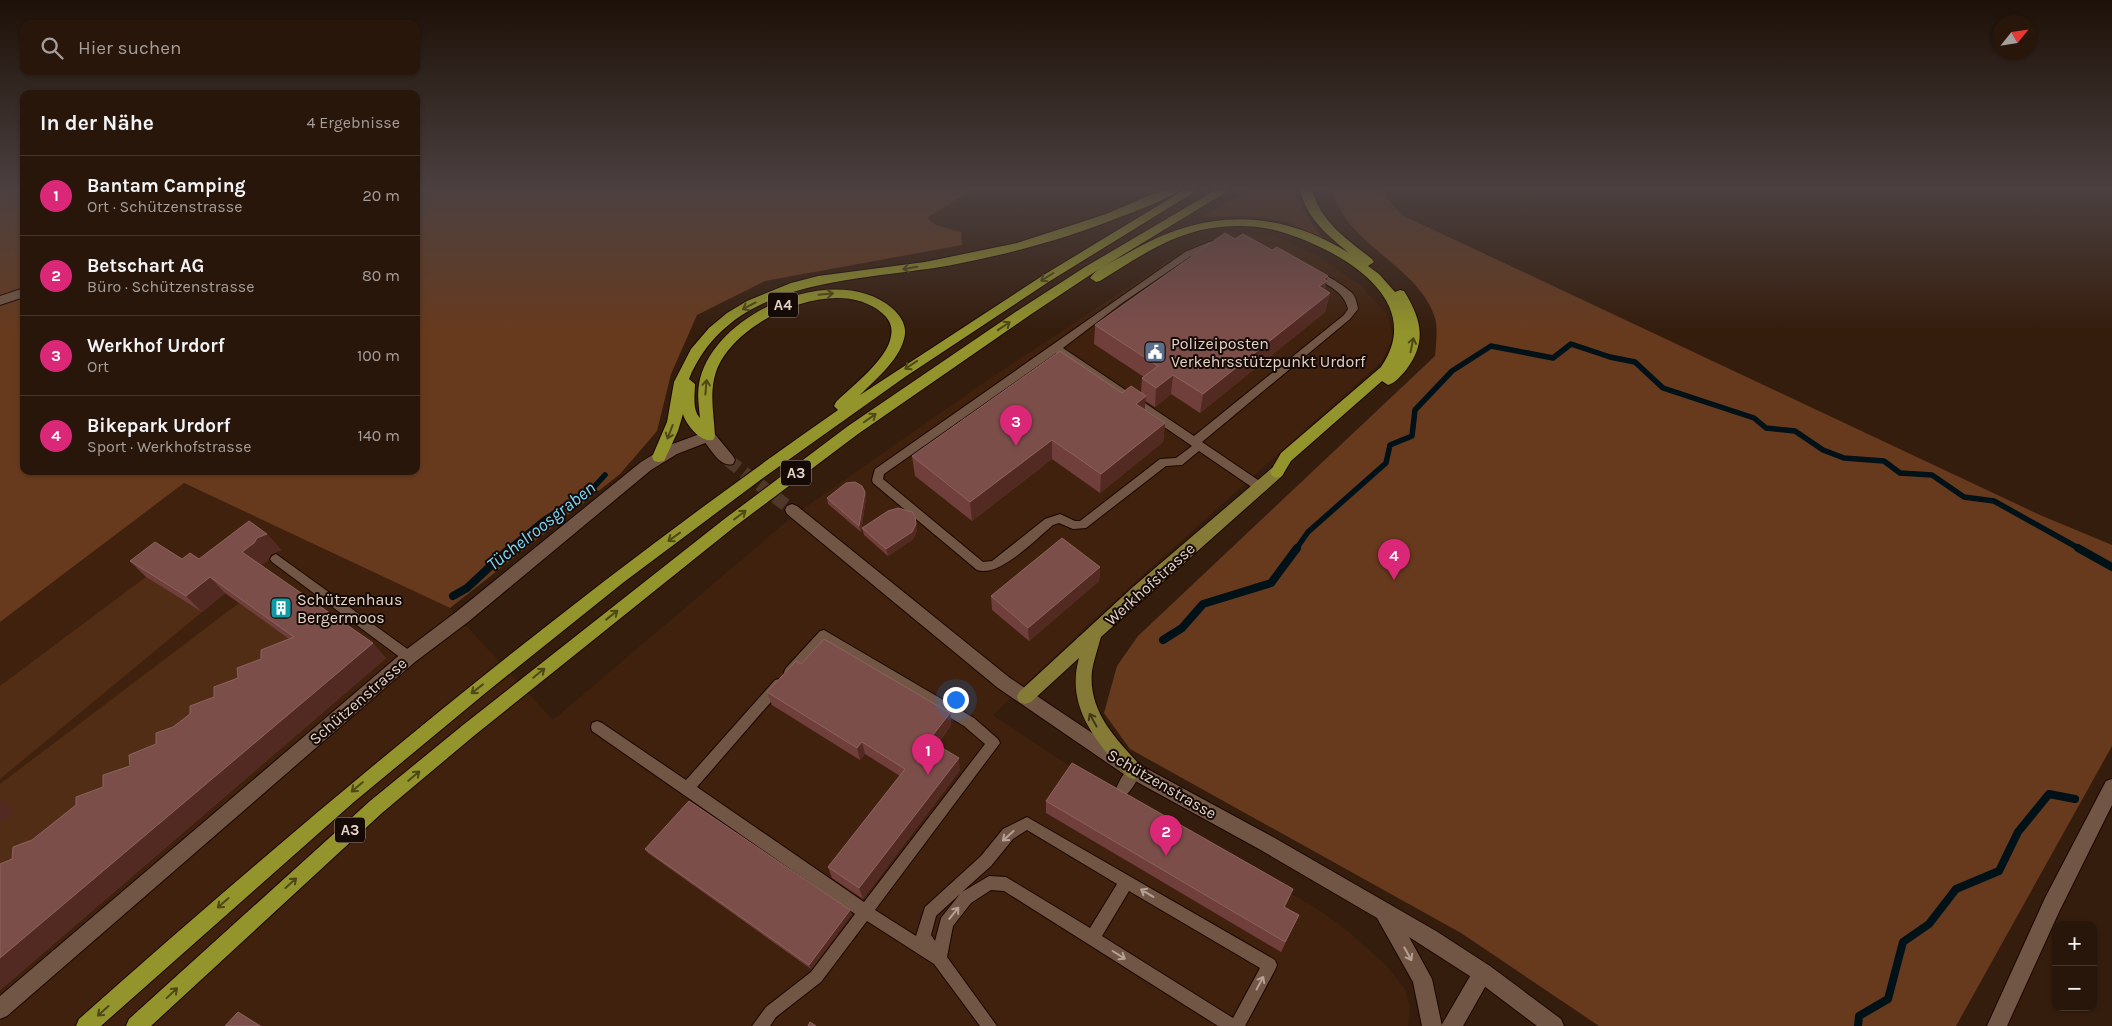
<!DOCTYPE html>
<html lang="de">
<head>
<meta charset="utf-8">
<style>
  body { margin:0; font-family:Karla,sans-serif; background:#301f13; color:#f1f3f6 }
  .controls { position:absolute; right:15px; bottom:15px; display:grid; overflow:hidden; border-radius:10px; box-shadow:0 1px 4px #0004 }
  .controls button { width:45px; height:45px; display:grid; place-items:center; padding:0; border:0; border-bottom:1px solid #44352b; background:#28160a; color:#f1f3f6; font:25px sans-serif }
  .compass { position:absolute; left:1992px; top:15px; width:45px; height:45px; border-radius:50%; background:#28160a; box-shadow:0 1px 4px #0004; rotate:60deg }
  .you { position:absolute; left:955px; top:699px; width:18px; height:18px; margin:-12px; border:4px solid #fff; border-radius:50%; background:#1a73e8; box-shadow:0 0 0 8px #1a73e833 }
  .badge { display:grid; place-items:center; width:32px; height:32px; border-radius:50%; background:#db2777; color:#fff; font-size:16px; font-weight:700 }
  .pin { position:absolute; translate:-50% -41px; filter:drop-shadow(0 1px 2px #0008) }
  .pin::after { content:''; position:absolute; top:26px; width:18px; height:15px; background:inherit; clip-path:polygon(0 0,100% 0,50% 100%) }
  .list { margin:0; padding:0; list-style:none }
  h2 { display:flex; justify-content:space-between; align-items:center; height:65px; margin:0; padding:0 20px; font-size:21px }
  h2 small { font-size:16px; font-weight:400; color:#a59f9c }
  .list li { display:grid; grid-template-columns:32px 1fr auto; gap:15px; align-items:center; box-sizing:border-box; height:80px; padding:0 20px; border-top:1px solid #44352b }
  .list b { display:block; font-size:19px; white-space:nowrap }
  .list p { margin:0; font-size:16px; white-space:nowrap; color:#a59f9c }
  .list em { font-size:16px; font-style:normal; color:#a59f9c }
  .icon { flex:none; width:28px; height:28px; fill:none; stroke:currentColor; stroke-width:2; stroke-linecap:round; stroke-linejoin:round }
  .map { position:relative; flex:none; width:2112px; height:1026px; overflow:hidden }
  .search { position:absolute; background:#28160a; box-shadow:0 1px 4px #0004; left:20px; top:20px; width:400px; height:55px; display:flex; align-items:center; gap:12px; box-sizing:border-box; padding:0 18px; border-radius:10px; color:#a59f9c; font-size:19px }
  .panel { position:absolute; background:#28160a; box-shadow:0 1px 4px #0004; left:20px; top:90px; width:400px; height:385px; border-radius:10px }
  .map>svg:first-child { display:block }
  .built { fill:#3f210d }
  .green { fill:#522d15 }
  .forest { fill:#673a1e }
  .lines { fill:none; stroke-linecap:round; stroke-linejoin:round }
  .stream-far1 { stroke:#001118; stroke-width:5.5 }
  .stream { stroke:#001118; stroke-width:8 }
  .secondary-tunnel { stroke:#4f3829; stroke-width:13; stroke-dasharray:13 7; stroke-linecap:butt }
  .service-casing { stroke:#1b0600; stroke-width:2 }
  .minor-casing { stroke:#1b0600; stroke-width:2 }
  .secondary-casing { stroke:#1b0600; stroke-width:2 }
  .primary-casing { stroke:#1b0600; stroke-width:2 }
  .motorway-casing { stroke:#1b0600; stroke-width:2 }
  .service { fill:#725645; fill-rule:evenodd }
  .minor { fill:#725645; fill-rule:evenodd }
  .secondary { fill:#725645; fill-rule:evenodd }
  .primary { fill:#867b36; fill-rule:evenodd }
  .motorway { fill:#93942c; fill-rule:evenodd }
  .wall { fill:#703e3b }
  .shaded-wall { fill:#532a22 }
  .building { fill:#7c4e4a; stroke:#8c635e }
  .oneway { stroke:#4e4817 }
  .oneway2 { stroke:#423719 }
  .oneway3 { stroke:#b6a194 }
  .labels { text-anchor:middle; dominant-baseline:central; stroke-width:4; stroke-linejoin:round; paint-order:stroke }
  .shield { fill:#150a05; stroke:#a6978e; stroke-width:1 }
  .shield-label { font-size:15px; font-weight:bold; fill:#e4d3c9 }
  .poi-label { font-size:16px; fill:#e4d3c9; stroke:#150a05; text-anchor:start }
  .street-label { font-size:16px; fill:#e4d3c9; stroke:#150a05 }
  .water-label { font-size:18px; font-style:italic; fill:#78d9fe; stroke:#150a05 }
</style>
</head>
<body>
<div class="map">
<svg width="2112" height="1026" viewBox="0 0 2112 1026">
  <rect width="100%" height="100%" fill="#351d0d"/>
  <!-- built -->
  <path class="built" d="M1251,233L1276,236L1318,256L1360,285L1387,314L1393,337L1382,361L1105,609L993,715L1054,756L1106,788L1314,907L1342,926L1386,965L1405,989L1410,1007L1408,1026H0V622L184,483L450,608L553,720L793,516L982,384L1178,254L1201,242L1224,235Z"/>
  <!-- green -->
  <g class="green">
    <path d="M1251,188H1295L1303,210L1324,240L1288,222L1248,216L1201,217Z"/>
    <path d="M146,577L202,612L0,779V686Z"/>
    <path d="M239,603L295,643L0,887V784Z"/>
  </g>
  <!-- forest -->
  <g class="forest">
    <path d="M0,188H24V471H416V188H975L927,218L936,225L961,232L962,245L765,281L697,315L671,374L657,431L620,474L450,608L184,483L0,622Z"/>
    <path d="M1332,188H1377L1402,215L2040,515L2112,545V746L1956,1026H1599L1461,933L1130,749L1104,713L1117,666L1138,636L1435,356C1436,345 1438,328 1435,318C1418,264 1345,246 1332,188Z"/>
  </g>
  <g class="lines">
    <!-- stream-far1 -->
    <g class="stream-far1">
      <path d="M508,549L545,519L593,488L605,475"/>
      <path d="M1296,549L1308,532L1386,463L1390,445L1412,436L1415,410L1452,371L1491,346L1553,358L1571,344L1610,357L1635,362L1663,388L1754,418L1766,428L1795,431L1823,450L1844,458L1884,461L1900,473L1932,475L1964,497L1994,501L2080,549"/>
    </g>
    <!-- stream -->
    <g class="stream">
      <path d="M2078,548L2112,567"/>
      <path d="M453,596L467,588L510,548"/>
      <path d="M1163,640L1182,628L1203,604L1271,583L1297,548"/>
      <path d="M1858,1026L1859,1016L1888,999L1903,942L1929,924L1956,889L1999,871L2018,832L2049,794L2075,799"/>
    </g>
    <!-- secondary-tunnel -->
    <path class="secondary-tunnel" d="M728,460L792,510"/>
    <!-- service casing -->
    <g class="service-casing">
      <g id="service">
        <path d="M1225,239L1228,240V244L1214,247L1191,256L1122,303L1063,348L1194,436L1344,315L1348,309C1344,291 1327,285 1312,276V272C1321,270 1346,287 1353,294C1356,298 1357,304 1358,309L1350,319L1202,442L1264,484L1266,487L1264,490H1256L1199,451L1182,465L1166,466L1086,528L1073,529L1059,523L1053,525C1036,539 999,578 977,570L873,483L872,480L875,469L1185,252L1209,242ZM1056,353L1192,446L1176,458L1160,459L1080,521H1075L1060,514L1045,519L992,561L983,562L883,479L884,474Z"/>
        <path d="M276,554L413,653L415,657L413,661L409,662L405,661L272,562L270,559L272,556Z"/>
        <path d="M824,630L974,718L998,739L1000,743L875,910L916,936L925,907L981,856L1003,829L1027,817L1275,960L1277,965L1275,970L1245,1026H1218L1004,891L991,890L971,903L953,926L947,957L997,1026H980L934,964L867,921L821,982L776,1017L770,1026H752L766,1007L811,972L855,914L592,731L591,727L592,723L597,721L602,723L686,780L775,680L779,679L783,680L785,684L783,688L697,787L864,902L985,744L964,726L825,642L794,676L790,677L786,676L784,672L786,668L820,631ZM1027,830L1117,884L1090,928L1006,877L989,876L962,892L991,866L1013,839ZM1129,891L1260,968L1233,1018L1102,936ZM960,894L941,918L935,941L931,935L936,916Z"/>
        <path d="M1134,765L1139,767L1141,771C1137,780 1131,794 1122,797L1117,795L1115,791C1119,782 1125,768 1134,765Z"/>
      </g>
    </g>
    <!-- minor casing -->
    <g class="minor-casing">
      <g id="minor">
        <path d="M24,288V297L0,305V296Z"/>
        <path d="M708,431L713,432L715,436L713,440L677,454L651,470L468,622L415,662L7,1016L0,1019V996L403,652L456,612L641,462L667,446Z"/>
        <path d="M1483,963L1490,966L1493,973L1463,1026H1441L1476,966Z"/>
      </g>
    </g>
    <!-- secondary casing -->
    <g class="secondary-casing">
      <g id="secondary">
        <path d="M708,431L713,432L733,456L735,460L733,464C720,468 711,449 703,440L701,436L703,432Z"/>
        <path d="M792,504L797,506L1010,678L1140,765L1273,837L1436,931L1490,966L1561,1019L1564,1026H1537L1476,980L1409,937L1432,979L1442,1026H1422L1413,982L1377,918L1259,849L1128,777L998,688L787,514L785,510L787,506Z"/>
        <path d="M2112,779V805L2059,912L2007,1026H1987L2045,898L2106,781Z"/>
      </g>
    </g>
    <!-- primary casing -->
    <g class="primary-casing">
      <path id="primary" d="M1277,466L1282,468L1284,472L1282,476L1101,637C1098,648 1094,659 1092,671C1088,711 1115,738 1140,765L1143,771L1140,777L1134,779L1128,777C1097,743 1065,707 1079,658L1031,702L1025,704L1019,702L1017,697L1019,692L1133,587L1272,468Z"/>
    </g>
    <!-- motorway casing -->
    <g class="motorway-casing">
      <g id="motorway">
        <path d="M1166,188H1181C1172,198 1134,212 1120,217C1066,239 1009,254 952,265C860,282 732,275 689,379L695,384C695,394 692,410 700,418C699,407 697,396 699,384C711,313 836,260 892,308C900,315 906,324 905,334C902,358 876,379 860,395L1042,276L1187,188H1201L1050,281L905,377L763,478L624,582L488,691L354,802L101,1026H76L79,1019C322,803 571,596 838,410L834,406L836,402C852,386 888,359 891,336C893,326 889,319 882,313C836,273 734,320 716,372C709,393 714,414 715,436L713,440C701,443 686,425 683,414L678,431L664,461L659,462L654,461L652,457L667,422L674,382L691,349L709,328L727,313L747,301L791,283L818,276L925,262L1017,243L1106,214Z"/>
        <path d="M1219,188H1233L1093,273L1030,315L858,434L733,528L475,735L382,813L151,1026H126L129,1019L370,801L463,725L723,520L848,426L1020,309L1085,267Z"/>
        <path d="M1300,188H1312C1319,221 1347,239 1372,259L1374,262L1368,266L1379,274L1395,292L1400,290L1404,291C1422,320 1427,342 1406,370C1401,376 1395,383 1388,385L1382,381L1291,461L1282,476L1277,478L1272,476L1270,472L1281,453L1381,367C1429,297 1334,247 1278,231C1260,226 1240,225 1221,227C1177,230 1137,258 1100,281L1096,282L1090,278C1097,267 1117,260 1128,253C1203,209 1274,207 1349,253C1327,235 1305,217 1300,188Z"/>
      </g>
    </g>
    <!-- service -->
    <use href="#service" class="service"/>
    <!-- minor -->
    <use href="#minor" class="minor"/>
    <!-- secondary -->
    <use href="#secondary" class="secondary"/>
    <!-- primary -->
    <use href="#primary" class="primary"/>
    <!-- motorway -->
    <use href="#motorway" class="motorway"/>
  </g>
  <!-- wall -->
  <g class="wall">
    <path d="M1325,290L1330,293L1325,312L1200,413L1171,394L1155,407L1145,401V409L1165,423L1163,442L1100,493L1052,459L972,521L915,476L912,456L1122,393H1141L1142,378L1144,377L1094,344L1095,325Z"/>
    <path d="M865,492L866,498L861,532L828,504L827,498Z"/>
    <path d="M862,528L917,531L913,539L888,556L864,535Z"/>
    <path d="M267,534L281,550L271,554L268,560L261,565L386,658L0,990V864L12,859L32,840L103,787L156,744L173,727L214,697L261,659L289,639L225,593L202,612L146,577L130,561L199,559Z"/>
    <path d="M1100,567L1099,581L1029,641L992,610L991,596Z"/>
    <path d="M801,664L950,713L951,725L937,745L960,770L863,899L832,878L828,867L900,776L865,754L860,760L772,705L767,692Z"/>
    <path d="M1046,801L1293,889L1285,907L1299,915L1281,952L1046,813Z"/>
    <path d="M645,849L852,914L811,969L648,853Z"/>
  </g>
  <!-- shaded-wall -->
  <g class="shaded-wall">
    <path d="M1328,276L1324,295L1330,293L1325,312L1200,413L1203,394L1319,286L1324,279Z"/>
    <path d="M1173,375L1171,394L1155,407L1156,388Z"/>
    <path d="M1146,396L1144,416L1136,404Z"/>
    <path d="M1165,423L1163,442L1100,493L1101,474Z"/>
    <path d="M1052,440V459L972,521L970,502Z"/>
    <path d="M865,492L866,498L861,532L859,526Z"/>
    <path d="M916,524L917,531L913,539L888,556L886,549Z"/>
    <path d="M267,534L281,550L271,554L268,560L257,568L242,552L257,538Z"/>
    <path d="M1100,567L1099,581L1029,641L1028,628Z"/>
    <path d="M210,577L225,593L202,612L186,596Z"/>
    <path d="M373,643L386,658L0,990V958Z"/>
    <path d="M950,713L951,725L931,752L929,740Z"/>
    <path d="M862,742L865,754L860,760L857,748Z"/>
    <path d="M959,758L960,770L863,899L859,888Z"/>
    <path d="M0,800L14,810L0,823Z"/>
    <path d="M850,910L852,914L811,969L809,965Z"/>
    <path d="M238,1012L260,1024L263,1026H260Z"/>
  </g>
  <!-- building -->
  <g class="building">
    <path d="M1225,233L1235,239L1243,234L1272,250L1277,247L1328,276L1324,279L1327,281L1319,286L1330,293L1203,394L1173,375L1156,388L1142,378L1158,366L1095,325Z"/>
    <path d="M1060,351L1122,393L1131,386L1146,396L1136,404L1165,423L1101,474L1052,440L970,502L912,456Z"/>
    <path d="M855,482L862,486L865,492L859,526L827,498L846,483Z"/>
    <path d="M898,508L912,512L915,516L916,524L912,532L886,549L862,528L888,511Z"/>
    <path d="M249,521L267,534L257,538L254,543L242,552L373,643L0,958V864L12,859L13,847L32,840L76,805V797L103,787V775L130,766L129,755L156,744V733L173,727L190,714V706L214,697V687L238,678L237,668L261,659V650L294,637L210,577L186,596L130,561L155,542L182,559L190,553L199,559Z"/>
    <path d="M1062,538L1100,567L1028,628L991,596Z"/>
    <path d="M824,639L950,713L929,740L959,758L859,888L828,867L905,769L862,742L857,748L767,692L796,661L801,664Z"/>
    <path d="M1072,763L1293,889L1284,907L1299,915L1285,942L1046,801Z"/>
    <path d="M689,801L850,910L809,965L645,849Z"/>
    <path d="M238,1012L260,1026H225Z"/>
    <path d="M810,1022L816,1026H808Z"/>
  </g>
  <!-- one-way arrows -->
  <defs><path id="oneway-shaft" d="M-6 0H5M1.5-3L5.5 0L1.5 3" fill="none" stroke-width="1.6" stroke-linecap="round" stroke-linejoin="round" transform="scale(1.25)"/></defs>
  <g class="oneway">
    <use href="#oneway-shaft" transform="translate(910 268) rotate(171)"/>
    <use href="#oneway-shaft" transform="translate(1047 277) rotate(148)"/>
    <use href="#oneway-shaft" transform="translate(826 294) rotate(-5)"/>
    <use href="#oneway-shaft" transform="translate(749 306) rotate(152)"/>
    <use href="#oneway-shaft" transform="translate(1004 326) rotate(-34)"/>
    <use href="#oneway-shaft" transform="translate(1412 345) rotate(-78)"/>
    <use href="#oneway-shaft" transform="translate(911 365) rotate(146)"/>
    <use href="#oneway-shaft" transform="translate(706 387) rotate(-85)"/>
    <use href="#oneway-shaft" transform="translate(870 418) rotate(-35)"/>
    <use href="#oneway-shaft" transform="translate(670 432) rotate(111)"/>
    <use href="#oneway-shaft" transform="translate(740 515) rotate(-37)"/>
    <use href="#oneway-shaft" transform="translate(674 537) rotate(144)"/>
    <use href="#oneway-shaft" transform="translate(612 615) rotate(-38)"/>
    <use href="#oneway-shaft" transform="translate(539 673) rotate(-39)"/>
    <use href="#oneway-shaft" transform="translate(477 689) rotate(142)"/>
    <use href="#oneway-shaft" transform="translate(414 776) rotate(-40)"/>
    <use href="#oneway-shaft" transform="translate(357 787) rotate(140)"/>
    <use href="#oneway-shaft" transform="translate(291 883) rotate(-42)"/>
    <use href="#oneway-shaft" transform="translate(223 903) rotate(139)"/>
    <use href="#oneway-shaft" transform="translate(172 993) rotate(-43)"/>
    <use href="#oneway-shaft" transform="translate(103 1011) rotate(138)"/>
  </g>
  <use class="oneway2" href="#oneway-shaft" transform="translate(1093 720) rotate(-119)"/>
  <g class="oneway3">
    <use href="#oneway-shaft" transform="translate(1008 836) rotate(138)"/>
    <use href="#oneway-shaft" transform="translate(1147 893) rotate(-149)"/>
    <use href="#oneway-shaft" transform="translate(954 913) rotate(-51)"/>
    <use href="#oneway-shaft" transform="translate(1408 954) rotate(61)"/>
    <use href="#oneway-shaft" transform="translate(1119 955) rotate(32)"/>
    <use href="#oneway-shaft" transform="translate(1260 983) rotate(-62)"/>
  </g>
  <!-- sky -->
  <linearGradient id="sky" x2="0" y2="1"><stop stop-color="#1d1007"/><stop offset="0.57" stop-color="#4b4040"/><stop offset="1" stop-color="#4b4040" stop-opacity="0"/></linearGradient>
  <rect width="2112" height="331" fill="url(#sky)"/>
  <!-- icons -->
  <defs>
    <g id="civic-square" transform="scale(1.125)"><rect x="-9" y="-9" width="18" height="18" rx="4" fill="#5c6f8a" stroke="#150a05"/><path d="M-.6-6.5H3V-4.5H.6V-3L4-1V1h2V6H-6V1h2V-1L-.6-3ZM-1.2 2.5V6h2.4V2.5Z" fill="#fff"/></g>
    <g id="building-square" transform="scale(1.125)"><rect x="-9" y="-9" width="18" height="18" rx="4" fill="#0f9aa8" stroke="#150a05"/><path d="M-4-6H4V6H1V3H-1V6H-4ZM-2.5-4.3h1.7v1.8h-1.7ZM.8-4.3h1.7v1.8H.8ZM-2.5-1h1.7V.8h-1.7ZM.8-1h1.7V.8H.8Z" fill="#fff"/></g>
  </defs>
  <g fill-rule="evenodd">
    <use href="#civic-square" x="1155" y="352"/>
    <use href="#building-square" x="281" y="608"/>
  </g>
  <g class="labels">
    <!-- shield labels -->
    <g class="shield">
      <rect x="768" y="292.5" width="30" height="25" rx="4"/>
      <rect x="781" y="460.5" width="30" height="25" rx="4"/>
      <rect x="335" y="817.5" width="30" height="25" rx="4"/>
    </g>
    <g class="shield-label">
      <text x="783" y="305">A4</text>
      <text x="796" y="473">A3</text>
      <text x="350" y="830">A3</text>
    </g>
    <!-- poi labels -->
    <g class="poi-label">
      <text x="1171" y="343">Polizeiposten<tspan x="1171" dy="18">Verkehrsstützpunkt Urdorf</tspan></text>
      <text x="297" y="599">Schützenhaus<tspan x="297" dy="18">Bergermoos</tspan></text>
    </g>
    <!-- street labels -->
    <g class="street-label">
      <text transform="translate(1150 584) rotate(-42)">Werkhofstrasse</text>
      <text transform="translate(358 701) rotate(-41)">Schützenstrasse</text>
      <text transform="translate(1162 784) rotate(30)">Schützenstrasse</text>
    </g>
    <!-- water labels -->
    <g class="water-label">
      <text transform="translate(541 526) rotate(-38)">Tüchelroosgraben</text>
    </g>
  </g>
</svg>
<div class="controls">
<button>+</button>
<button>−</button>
</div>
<svg class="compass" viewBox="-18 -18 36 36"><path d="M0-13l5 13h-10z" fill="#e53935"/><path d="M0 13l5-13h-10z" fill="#a59f9c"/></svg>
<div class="you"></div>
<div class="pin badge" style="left:928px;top:775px">1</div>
<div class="pin badge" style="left:1166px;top:856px">2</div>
<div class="pin badge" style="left:1016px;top:446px">3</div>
<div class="pin badge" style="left:1394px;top:580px">4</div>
<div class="search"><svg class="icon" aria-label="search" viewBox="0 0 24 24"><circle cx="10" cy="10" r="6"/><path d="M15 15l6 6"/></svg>Hier suchen</div>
<section class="panel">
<h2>In der Nähe<small>4 Ergebnisse</small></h2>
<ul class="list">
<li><span class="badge">1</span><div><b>Bantam Camping</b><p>Ort · Schützenstrasse</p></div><em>20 m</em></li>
<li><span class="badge">2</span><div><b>Betschart AG</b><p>Büro · Schützenstrasse</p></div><em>80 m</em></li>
<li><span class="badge">3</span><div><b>Werkhof Urdorf</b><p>Ort</p></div><em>100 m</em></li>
<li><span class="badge">4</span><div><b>Bikepark Urdorf</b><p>Sport · Werkhofstrasse</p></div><em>140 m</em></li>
</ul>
</section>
</div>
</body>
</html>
